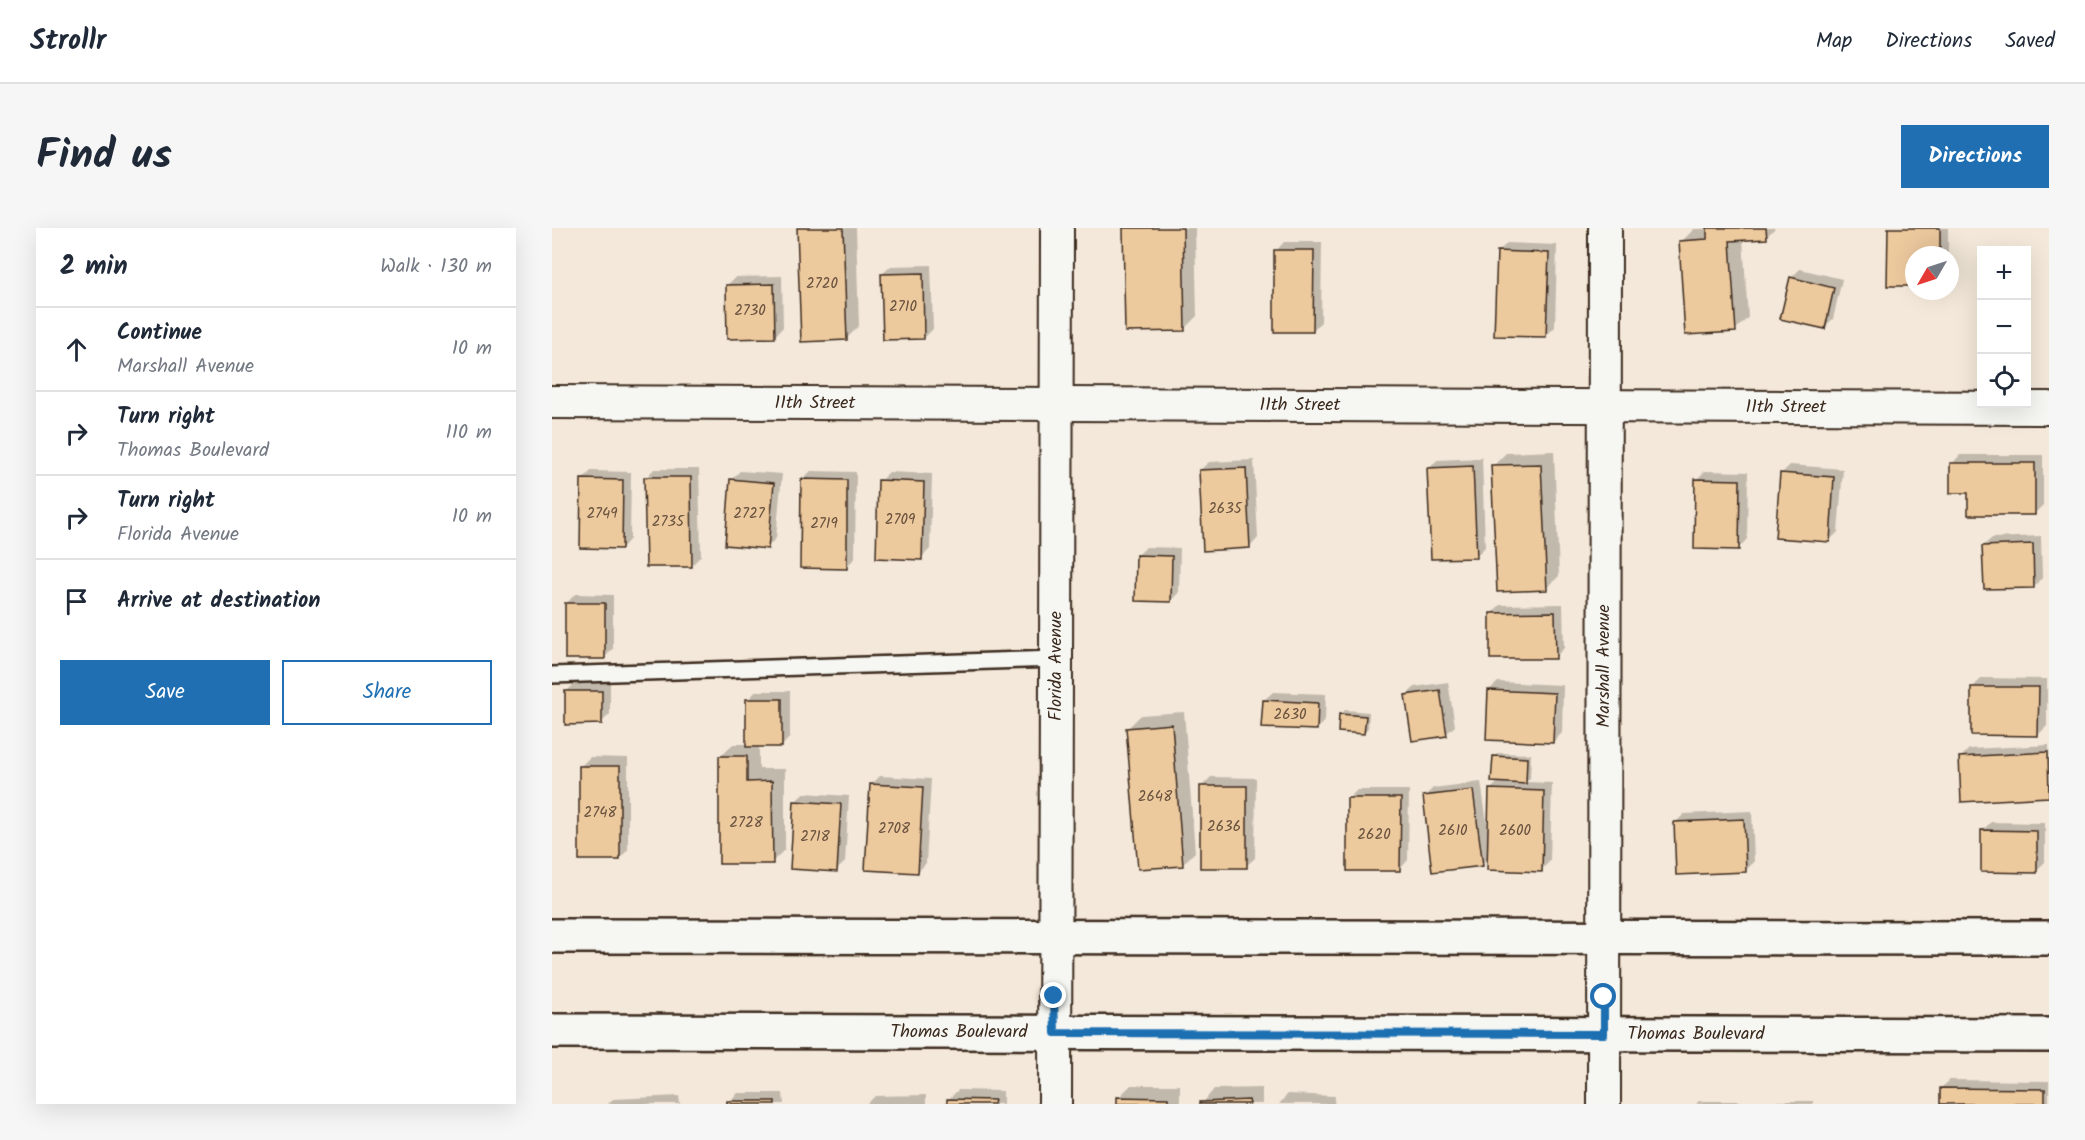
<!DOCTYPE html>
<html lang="en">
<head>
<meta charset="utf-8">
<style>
  body { margin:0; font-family:Kalam,sans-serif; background:#f6f6f7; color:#1f2937 }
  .controls { position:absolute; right:18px; top:18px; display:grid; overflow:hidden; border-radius:0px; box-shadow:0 6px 24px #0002 }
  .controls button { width:54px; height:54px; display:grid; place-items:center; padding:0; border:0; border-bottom:2px solid #e0e1e3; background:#fff; color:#1f2937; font:30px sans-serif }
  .compass { position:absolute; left:1353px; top:18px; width:54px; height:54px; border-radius:50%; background:#fff; box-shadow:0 6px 24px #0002; rotate:231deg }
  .stop { position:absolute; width:18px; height:18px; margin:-14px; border:4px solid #1f6fb2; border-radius:50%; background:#fff }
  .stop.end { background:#1f6fb2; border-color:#fff; box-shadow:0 2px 6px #0008 }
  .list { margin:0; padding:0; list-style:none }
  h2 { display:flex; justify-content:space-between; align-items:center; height:78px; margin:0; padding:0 24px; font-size:26px }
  h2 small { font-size:20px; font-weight:400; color:#747a83 }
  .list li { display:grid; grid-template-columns:39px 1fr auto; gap:18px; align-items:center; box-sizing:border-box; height:84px; padding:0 24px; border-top:2px solid #e0e1e3 }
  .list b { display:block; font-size:22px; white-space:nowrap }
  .list p { margin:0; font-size:20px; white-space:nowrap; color:#747a83 }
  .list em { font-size:20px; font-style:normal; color:#747a83 }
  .actions { display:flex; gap:12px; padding:18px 24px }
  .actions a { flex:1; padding:14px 0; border:2px solid #1f6fb2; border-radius:0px; text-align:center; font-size:21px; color:#1f6fb2 }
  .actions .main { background:#1f6fb2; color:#fff }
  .icon { flex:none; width:33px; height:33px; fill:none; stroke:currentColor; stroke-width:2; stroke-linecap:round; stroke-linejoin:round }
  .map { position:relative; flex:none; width:1497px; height:876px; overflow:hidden; border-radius:0px }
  header { display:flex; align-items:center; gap:36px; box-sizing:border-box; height:84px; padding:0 30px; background:#fff; border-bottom:2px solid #e0e1e3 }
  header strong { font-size:28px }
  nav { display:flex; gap:33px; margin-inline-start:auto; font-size:21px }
  .intro { display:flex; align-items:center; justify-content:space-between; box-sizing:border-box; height:144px; padding:0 36px }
  h1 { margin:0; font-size:42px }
  .button { padding:15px 27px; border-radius:0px; background:#1f6fb2; color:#fff; font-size:21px; font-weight:700 }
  main { display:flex; gap:36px; padding:0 36px }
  aside { flex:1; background:#fff; border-radius:0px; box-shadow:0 6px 24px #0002 }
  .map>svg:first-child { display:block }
  .shadow { fill:#0003 }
  .building { fill:#edc99e; stroke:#3b2a1e; stroke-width:1.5 }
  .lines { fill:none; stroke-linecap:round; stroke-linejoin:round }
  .lane-casing { stroke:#3b2a1e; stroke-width:20 }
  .street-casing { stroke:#3b2a1e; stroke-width:36 }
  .secondary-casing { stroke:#3b2a1e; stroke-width:38 }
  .lane { stroke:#f6f6f2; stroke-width:15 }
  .street { stroke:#f6f6f2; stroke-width:32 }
  .secondary { stroke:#f6f6f2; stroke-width:33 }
  .route { stroke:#1f6fb2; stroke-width:8 }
  .labels { text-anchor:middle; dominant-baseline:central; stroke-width:4.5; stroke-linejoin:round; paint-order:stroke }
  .number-label { font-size:15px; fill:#68523e }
  .street-label { font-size:18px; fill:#3b2a1e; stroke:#f6f6f2 }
</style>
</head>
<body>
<header>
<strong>Strollr</strong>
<nav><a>Map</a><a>Directions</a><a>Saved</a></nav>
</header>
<div class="intro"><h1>Find us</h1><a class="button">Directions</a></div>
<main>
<aside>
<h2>2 min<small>Walk · 130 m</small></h2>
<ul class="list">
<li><svg class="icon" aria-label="ahead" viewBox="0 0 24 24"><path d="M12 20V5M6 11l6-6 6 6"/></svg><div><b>Continue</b><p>Marshall Avenue</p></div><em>10 m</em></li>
<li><svg class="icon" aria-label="right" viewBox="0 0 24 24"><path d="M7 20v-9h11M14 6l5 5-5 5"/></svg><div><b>Turn right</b><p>Thomas Boulevard</p></div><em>110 m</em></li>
<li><svg class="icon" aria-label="right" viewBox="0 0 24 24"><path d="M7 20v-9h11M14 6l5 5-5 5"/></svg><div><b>Turn right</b><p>Florida Avenue</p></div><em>10 m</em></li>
<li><svg class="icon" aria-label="arrive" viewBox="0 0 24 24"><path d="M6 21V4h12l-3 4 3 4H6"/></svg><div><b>Arrive at destination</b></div></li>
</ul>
<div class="actions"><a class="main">Save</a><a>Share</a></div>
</aside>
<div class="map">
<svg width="1497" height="876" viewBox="0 0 1497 876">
  <rect width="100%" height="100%" fill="#f3e8d9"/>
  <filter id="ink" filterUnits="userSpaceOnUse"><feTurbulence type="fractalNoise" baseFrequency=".0167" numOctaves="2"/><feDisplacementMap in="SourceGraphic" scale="12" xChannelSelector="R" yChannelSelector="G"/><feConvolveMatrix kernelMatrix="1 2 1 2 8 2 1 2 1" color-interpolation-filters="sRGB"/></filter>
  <g filter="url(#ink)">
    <!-- shadow -->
    <g class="shadow">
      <path d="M247,0H304L307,98L294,111Z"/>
      <path d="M573,0H643L645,88L632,101Z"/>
      <path d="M1223,0L1214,9L1191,11L1196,90L1183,102L1129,14L1142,1Z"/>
      <path d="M1338,0H1396V27H1362V57Z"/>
      <path d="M732,14H770L769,94L761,102L724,23Z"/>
      <path d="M955,15L1005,17L1003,99L994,108L946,24Z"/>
      <path d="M379,37L381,101L372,110L330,46L339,38Z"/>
      <path d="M1248,41L1290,51L1281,91L1272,99L1239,50Z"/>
      <path d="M230,48L231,99L223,108L175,57L184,49Z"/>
      <path d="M1002,223L1007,348L994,361L941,238L954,225Z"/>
      <path d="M1408,227H1491V277L1482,286L1418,263L1400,236Z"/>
      <path d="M930,230L933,319L924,328L877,241L885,232Z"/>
      <path d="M702,232L706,310L698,319L648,242L657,234Z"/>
      <path d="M1238,237L1291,241L1286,304L1277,313L1229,246Z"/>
      <path d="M102,241H147L149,328L140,337L94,250Z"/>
      <path d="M39,243L79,244L78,311L70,320L30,252Z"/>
      <path d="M188,243L230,246L224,310L216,319L179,252Z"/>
      <path d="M259,243L304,244L303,330L294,339L250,251Z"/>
      <path d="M1153,243L1196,244L1195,311L1187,320L1144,252Z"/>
      <path d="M337,244L380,246L378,321L369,330L328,253Z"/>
      <path d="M1489,308L1490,350L1482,359L1431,318L1440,310Z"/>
      <path d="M594,319L628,320L627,364L619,373L585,328Z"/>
      <path d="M23,366L61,367V421L52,430L15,375Z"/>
      <path d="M1011,376L1012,420L1003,429L939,386L948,377Z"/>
      <path d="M1430,450L1495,451V498L1486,507L1421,459Z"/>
      <path d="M896,454L903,498L894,506L854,467L863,459Z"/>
      <path d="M946,454L1011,457L1010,505L1001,514L937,462Z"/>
      <path d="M23,455H58V486L49,495L15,463Z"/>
      <path d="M204,463H238V509L230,518H207V541H233V621L220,634L168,529L181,516H196V472Z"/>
      <path d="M721,464L774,466L773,492L765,501L712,472Z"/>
      <path d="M793,482L817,484L816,500L812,504L789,486Z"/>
      <path d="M632,484L643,624L630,637L576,500L589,487Z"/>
      <path d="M1497,517V567L1411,572L1408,530L1417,521Z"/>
      <path d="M946,525L979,526L978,550L974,554L1000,555L998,633L989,642L937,630L930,636L872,569L881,560L929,554L936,602H938V562L947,553L942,529Z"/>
      <path d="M38,529L76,530V622L67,631L29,538Z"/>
      <path d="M328,548L379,551L374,635L366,644L319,557Z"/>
      <path d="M659,549L704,550L703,630L694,638L650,558Z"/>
      <path d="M805,562H857L856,632L848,641L796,571Z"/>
      <path d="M252,565L297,568L293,634L284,643L243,574Z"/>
      <path d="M1200,583L1202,634L1194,642L1123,595L1132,586Z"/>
      <path d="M1439,594L1493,595V634L1484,643L1430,603Z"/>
      <path d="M1398,852L1497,853V876H1389V860Z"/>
      <path d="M579,857H628V876H566V870Z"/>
      <path d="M710,860V876H650L662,861Z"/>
      <path d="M406,862L451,863V876H397V871Z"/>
      <path d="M186,865H231L232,876H177V874Z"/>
      <path d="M736,866L783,868L782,876H727Z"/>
      <path d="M374,867V876H315L323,868Z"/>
      <path d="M127,868L128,876H56L61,871Z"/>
      <path d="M1147,873H1189V876H1144Z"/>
      <path d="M1225,873H1261V876H1222Z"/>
    </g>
    <!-- building -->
    <g class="building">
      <path d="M245,0H291L295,112L249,114Z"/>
      <path d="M571,0H631L633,103L573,104Z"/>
      <path d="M1155,0H1214L1215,11L1178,13L1184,104L1133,107L1127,13L1155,11Z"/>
      <path d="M1336,0H1388V27H1362V58H1335Z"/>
      <path d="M722,22H762L761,104H722Z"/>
      <path d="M945,23L997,25L994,109L942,108Z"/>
      <path d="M371,45L372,111L331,112L329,46Z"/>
      <path d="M1238,49L1282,60L1273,101L1228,91Z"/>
      <path d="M222,56L223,110L175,111L174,57Z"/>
      <path d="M1398,235H1483V287H1416V265H1398Z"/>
      <path d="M989,236L995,362L945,364L939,237Z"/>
      <path d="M921,238L925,330L879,331L875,240Z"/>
      <path d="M694,240L698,320L651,323L647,242Z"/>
      <path d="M1228,245L1282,249L1278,314L1223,310Z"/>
      <path d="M92,249H139L140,339H94Z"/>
      <path d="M29,251L71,252L70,321L28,320Z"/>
      <path d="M178,251L222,255L216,321L173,317Z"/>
      <path d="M249,251L295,252V341L248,340Z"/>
      <path d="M1143,251L1188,252L1187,322L1142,321Z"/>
      <path d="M326,252L372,254L370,332L324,330Z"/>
      <path d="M1481,316L1482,360L1432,361L1430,318Z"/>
      <path d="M584,327L620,328L619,374L583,373Z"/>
      <rect x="13" y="375" width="40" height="56"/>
      <path d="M1003,384L1004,431H938V385Z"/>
      <path d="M1419,459H1487L1486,508L1419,507Z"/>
      <path d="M888,462L895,508L860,513L853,467Z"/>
      <path d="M936,462L1003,465L1001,515L934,512Z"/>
      <path d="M13,463H50V496L13,497Z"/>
      <rect x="194" y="471" width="36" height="48"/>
      <path d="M711,472L766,475L765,502L709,500Z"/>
      <path d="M787,486L814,488L812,506L786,504Z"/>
      <path d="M620,496L631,638L586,641L574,500Z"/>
      <path d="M1496,524L1497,569L1409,574L1407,529Z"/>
      <path d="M167,528H195V554L220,553L221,636H167Z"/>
      <path d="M941,528L975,530L974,556L939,554Z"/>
      <rect x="27" y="538" width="41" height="94"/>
      <path d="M318,556L371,559L366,645L313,642Z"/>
      <rect x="648" y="558" width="47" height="82"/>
      <path d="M937,561L992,563L990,644L935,642Z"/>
      <path d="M921,562L931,638L880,644L871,568Z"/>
      <path d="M795,570H849L848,643H795Z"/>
      <path d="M242,573L289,576L285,644L238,641Z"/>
      <path d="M1192,591L1194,644L1124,647L1122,594Z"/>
      <path d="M1429,602L1485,603V645L1429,644Z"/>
      <path d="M1388,860L1493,861V876H1388Z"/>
      <path d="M565,869L616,870V876H565Z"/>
      <path d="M395,871L443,872L442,876H395Z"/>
      <path d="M697,872L698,876H648V874Z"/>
      <rect x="175" y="873" width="48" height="3"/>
    </g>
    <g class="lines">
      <!-- lane casing -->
      <g class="lane-casing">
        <path id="lane" d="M0,447L504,431"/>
      </g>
      <!-- street casing -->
      <g class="street-casing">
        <g id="street">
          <path d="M0,174L1497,180"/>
          <path d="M503,876L505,0"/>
          <path d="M1052,876L1053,0"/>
        </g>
      </g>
      <!-- secondary casing -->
      <g class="secondary-casing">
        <g id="secondary">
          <path d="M0,708L1497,710"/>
          <path d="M0,803L1497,807"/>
        </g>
      </g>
      <!-- lane -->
      <use href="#lane" class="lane"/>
      <!-- street -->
      <use href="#street" class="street"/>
      <!-- secondary -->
      <use href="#secondary" class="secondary"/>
    </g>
  </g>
  <g class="lines" filter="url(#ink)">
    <!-- route -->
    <path class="route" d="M502,768L503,805L1052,806V769"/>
  </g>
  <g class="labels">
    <!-- number labels -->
    <g class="number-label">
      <text x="270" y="56">2720</text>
      <text x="351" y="79">2710</text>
      <text x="198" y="83">2730</text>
      <text x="673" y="281">2635</text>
      <text x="50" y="286">2749</text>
      <text x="197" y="286">2727</text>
      <text x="348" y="292">2709</text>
      <text x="116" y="294">2735</text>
      <text x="272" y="296">2719</text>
      <text x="738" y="487">2630</text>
      <text x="603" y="569">2648</text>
      <text x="48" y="585">2748</text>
      <text x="194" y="595">2728</text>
      <text x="672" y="599">2636</text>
      <text x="342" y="601">2708</text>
      <text x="901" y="603">2610</text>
      <text x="963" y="603">2600</text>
      <text x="822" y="607">2620</text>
      <text x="263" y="609">2718</text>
    </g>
    <!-- street labels -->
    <g class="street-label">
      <text x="263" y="175">11th Street</text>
      <text x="748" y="177">11th Street</text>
      <text x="1234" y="179">11th Street</text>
      <text transform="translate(504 438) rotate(-90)">Florida Avenue</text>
      <text transform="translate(1052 438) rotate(-90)">Marshall Avenue</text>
      <text x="407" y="804">Thomas Boulevard</text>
      <text x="1144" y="806">Thomas Boulevard</text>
    </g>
  </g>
</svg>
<div class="controls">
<button>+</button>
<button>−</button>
<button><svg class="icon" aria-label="locate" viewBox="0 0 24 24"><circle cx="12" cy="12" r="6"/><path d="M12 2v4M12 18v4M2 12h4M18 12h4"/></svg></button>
</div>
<svg class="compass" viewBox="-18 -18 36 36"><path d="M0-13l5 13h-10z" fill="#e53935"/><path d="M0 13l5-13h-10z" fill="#747a83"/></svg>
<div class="stop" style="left:1052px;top:769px"></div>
<div class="stop end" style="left:502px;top:768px"></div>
</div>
</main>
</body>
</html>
